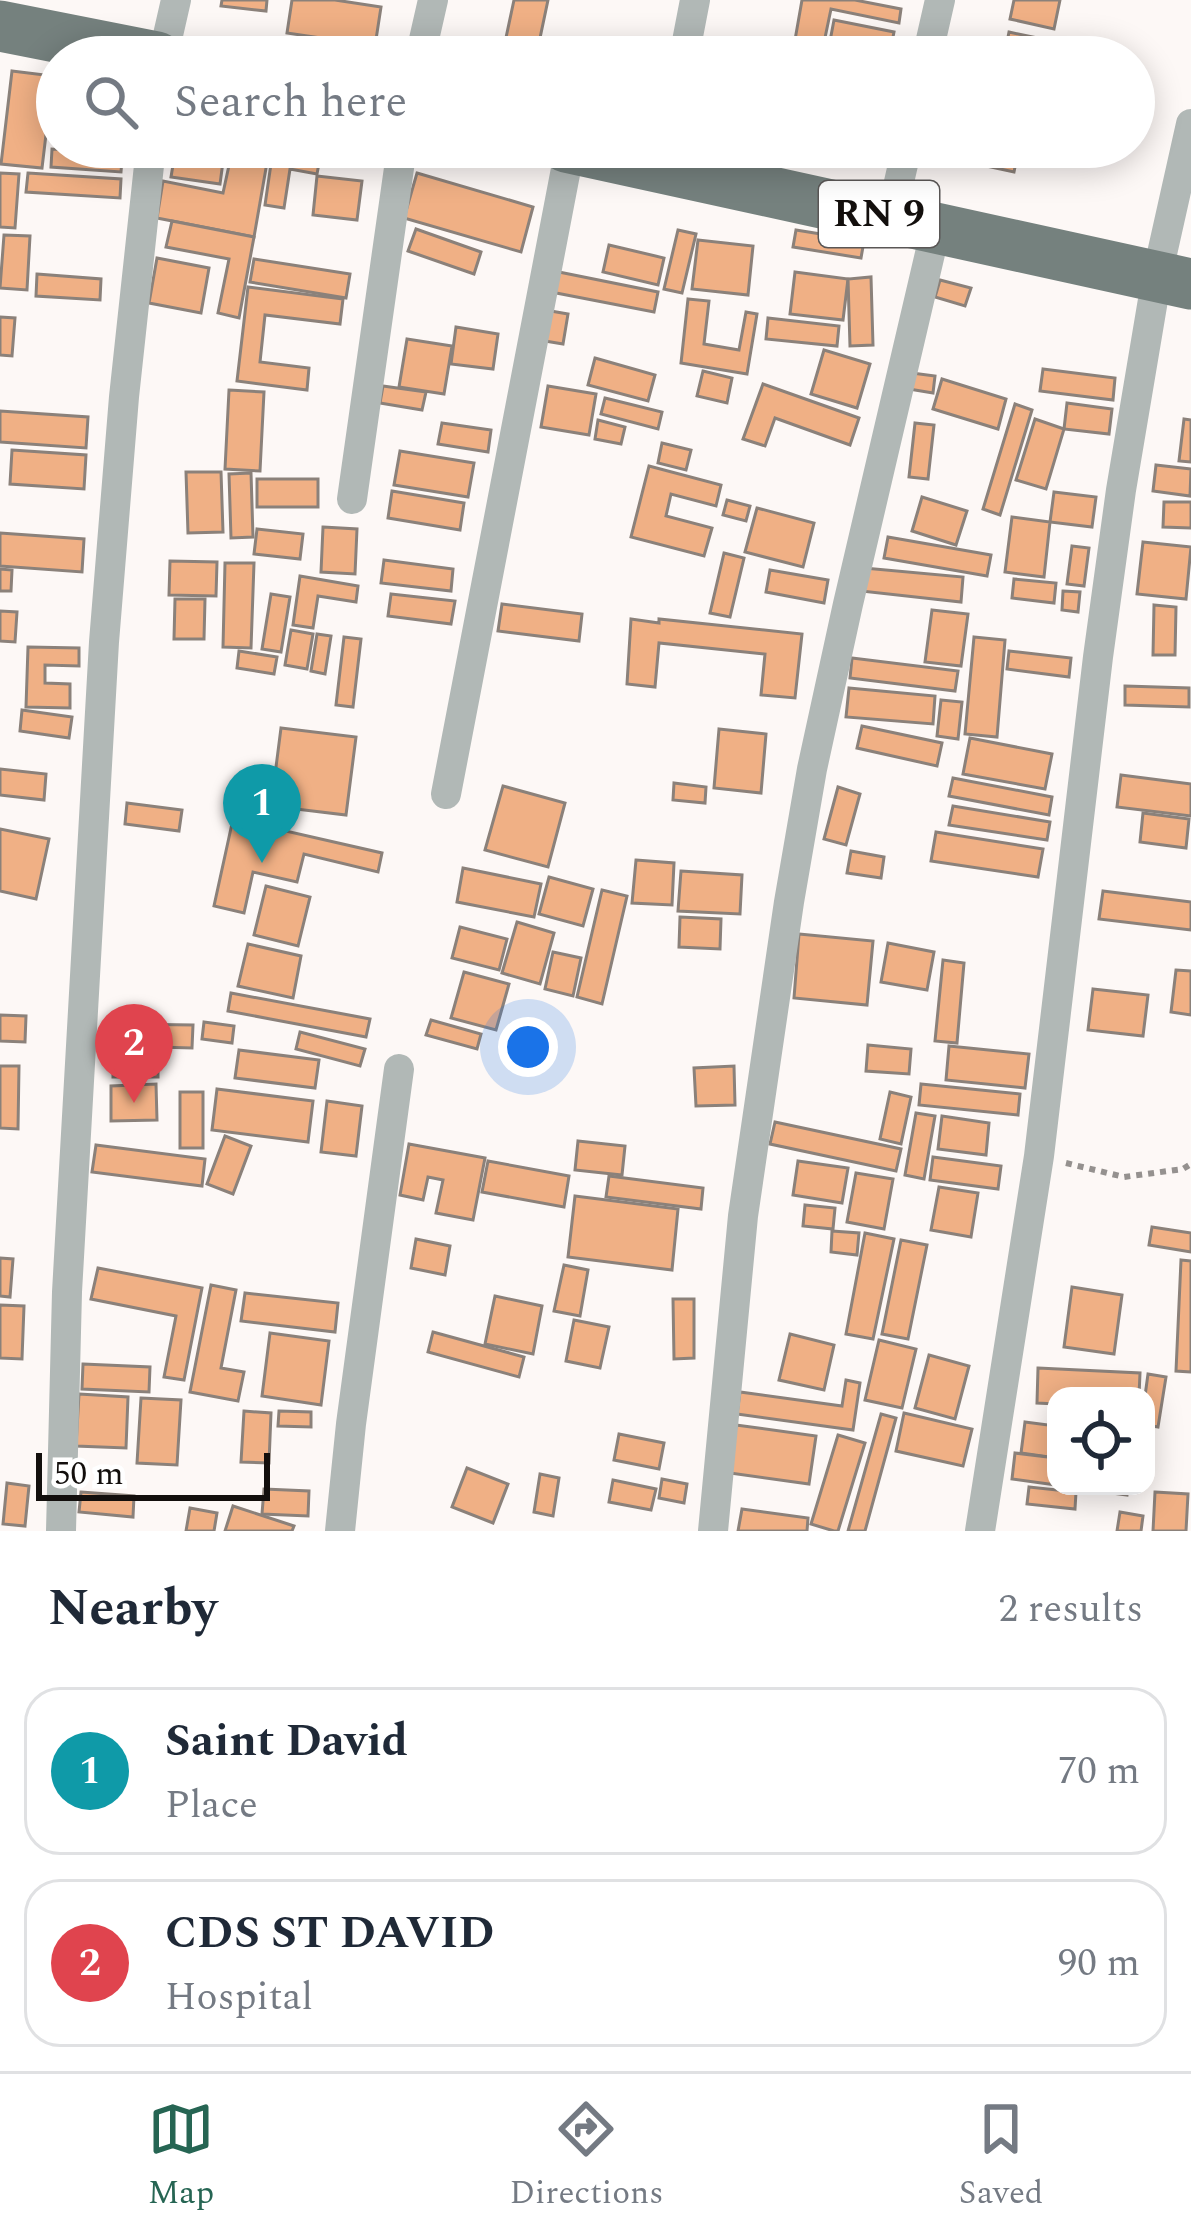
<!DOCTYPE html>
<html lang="en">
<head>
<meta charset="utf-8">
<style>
  body { margin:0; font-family:Spectral,serif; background:#f2f2f3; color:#1f2937 }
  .controls { position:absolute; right:36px; bottom:36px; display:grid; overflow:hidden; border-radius:24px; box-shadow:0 6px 30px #0003 }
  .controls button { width:108px; height:108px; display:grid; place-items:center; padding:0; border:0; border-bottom:3px solid #e0e1e3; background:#fff; color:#1f2937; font:60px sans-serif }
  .scale { position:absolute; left:36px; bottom:30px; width:234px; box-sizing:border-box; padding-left:12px; border:6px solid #130f0d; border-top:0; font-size:33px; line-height:42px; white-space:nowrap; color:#130f0d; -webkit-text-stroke:9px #fff; paint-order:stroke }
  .you { position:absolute; left:528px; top:1047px; width:42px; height:42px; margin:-30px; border:9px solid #fff; border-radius:50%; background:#1a73e8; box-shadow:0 0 0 18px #1a73e833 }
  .badge { display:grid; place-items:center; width:78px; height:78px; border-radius:50%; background:#266553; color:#fff; font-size:39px; font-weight:700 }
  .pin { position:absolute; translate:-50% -99px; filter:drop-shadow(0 3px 6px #0008) }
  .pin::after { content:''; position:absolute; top:63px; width:42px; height:36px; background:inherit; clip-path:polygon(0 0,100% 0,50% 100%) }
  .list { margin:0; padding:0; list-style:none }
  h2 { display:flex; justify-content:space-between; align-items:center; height:156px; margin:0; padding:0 48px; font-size:51px }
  h2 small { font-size:39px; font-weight:400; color:#747a83 }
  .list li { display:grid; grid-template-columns:78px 1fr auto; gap:36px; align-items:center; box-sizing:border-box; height:168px; margin:0 24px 24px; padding:0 24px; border:3px solid #e0e1e3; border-radius:36px }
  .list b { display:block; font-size:45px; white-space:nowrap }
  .list p { margin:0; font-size:39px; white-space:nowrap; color:#747a83 }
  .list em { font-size:39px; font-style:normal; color:#747a83 }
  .icon { flex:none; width:66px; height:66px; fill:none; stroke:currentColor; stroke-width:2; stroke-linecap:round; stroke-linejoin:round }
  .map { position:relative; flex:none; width:1191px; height:1531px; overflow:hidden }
  .search { position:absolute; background:#fff; box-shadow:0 6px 30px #0003; left:36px; right:36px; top:36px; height:132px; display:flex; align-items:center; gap:30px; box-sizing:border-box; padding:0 42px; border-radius:66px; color:#747a83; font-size:45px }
  .sheet { height:540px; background:#fff }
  nav { display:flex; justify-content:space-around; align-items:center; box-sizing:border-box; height:168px; border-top:3px solid #e0e1e3; background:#fff; font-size:33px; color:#747a83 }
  nav a { display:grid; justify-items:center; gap:6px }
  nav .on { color:#266553 }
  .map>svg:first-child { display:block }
  .building { fill:#f0b085; stroke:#8b817a; stroke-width:3 }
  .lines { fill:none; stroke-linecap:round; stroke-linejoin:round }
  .path { stroke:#95918f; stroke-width:6; stroke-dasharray:6 6; stroke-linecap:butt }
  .street { stroke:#b1b8b6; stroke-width:30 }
  .primary { stroke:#75817e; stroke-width:51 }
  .labels { text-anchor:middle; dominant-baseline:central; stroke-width:10; stroke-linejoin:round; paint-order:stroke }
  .shield { fill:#fff; stroke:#5a5756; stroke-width:3 }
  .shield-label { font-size:39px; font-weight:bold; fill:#130f0d }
</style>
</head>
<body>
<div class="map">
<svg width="1191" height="1531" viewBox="0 0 1191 1531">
  <rect width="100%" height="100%" fill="#fdf8f6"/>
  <!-- building -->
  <g class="building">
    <path d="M222,0H267L266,11L221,6Z"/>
    <path d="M292,0H335L381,7L375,46L287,33Z"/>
    <path d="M514,0H548L536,57H455L460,38L504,47Z"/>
    <path d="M802,0H855L901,9L899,23L831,9L821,57H792Z"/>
    <path d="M1014,0H1060L1054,29L1010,19Z"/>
    <path d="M834,20L894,32L889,57H827Z"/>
    <path d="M1009,32L1042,39L1038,57H1004Z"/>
    <path d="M741,38L786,47L784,57H736Z"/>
    <path d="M12,71L53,76L42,168L1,164Z"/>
    <path d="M84,147H123L121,172L51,167L52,149L84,151Z"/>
    <path d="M176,147H225L220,184L171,177Z"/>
    <path d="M233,147L269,151L254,237L157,218L163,181L223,193Z"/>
    <path d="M819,147H872L870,157Z"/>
    <path d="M986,147H1019L1014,172L982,165Z"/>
    <path d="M273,150L320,158L317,174L290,169L284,208L265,205Z"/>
    <path d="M0,173L19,174L15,228L0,227Z"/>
    <path d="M28,173L121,179L120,198L26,192Z"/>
    <path d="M417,173L533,207L521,252L404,218Z"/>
    <path d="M317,176L362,181L357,220L313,215Z"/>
    <path d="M172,221L254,237L239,318L218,313L229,259L166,247Z"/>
    <path d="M416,229L481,252L474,274L408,251Z"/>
    <path d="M678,230L696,234L682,293L664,289Z"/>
    <path d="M796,230L864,241L861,258L793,247Z"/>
    <path d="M4,235L30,236L27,290L0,288Z"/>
    <path d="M698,240L753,246L748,295L692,289Z"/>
    <path d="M609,245L664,258L658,285L603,272Z"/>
    <path d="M157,258L209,268L201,313L149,303Z"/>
    <path d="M254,259L350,274L346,298L250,282Z"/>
    <path d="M549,270L658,292L654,312L546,291Z"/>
    <path d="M795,272L848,279L843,320L790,314Z"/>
    <path d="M37,274L101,279L100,300L36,296Z"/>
    <path d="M871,277L873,345L850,346L848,279Z"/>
    <path d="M940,280L971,288L965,306L935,297Z"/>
    <path d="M248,287L343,299L340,324L265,315L260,362L309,368L307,390L237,381Z"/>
    <path d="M688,299L709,301L704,344L739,350L746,312L757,314L747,374L681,363Z"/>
    <path d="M545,310L568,314L563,344L539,340Z"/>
    <path d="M0,317L15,318L12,356L0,355Z"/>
    <path d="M768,318L839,326L837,346L766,339Z"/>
    <path d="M456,327L498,334L493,369L451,364Z"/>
    <path d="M407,339L452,346L444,394L399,387Z"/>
    <path d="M824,350L870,364L857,408L811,394Z"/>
    <path d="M595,358L655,375L648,401L588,385Z"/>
    <path d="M1043,369L1115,378L1113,400L1040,391Z"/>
    <path d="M703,371L732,378L727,403L697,396Z"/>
    <path d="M912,373L935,376L933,393L909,389Z"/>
    <path d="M942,379L1006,399L998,429L933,409Z"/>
    <path d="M763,384L859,418L850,445L775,418L765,446L743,439Z"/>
    <path d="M383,386L426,392L422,410L380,403Z"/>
    <path d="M548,386L596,394L589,435L541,427Z"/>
    <path d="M229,390L264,392L260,471L225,469Z"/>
    <path d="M605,398L662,412L658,429L601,414Z"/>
    <path d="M1067,403L1112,409L1109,434L1064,429Z"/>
    <path d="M1015,404L1032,410L1000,515L983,509Z"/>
    <path d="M0,411L88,417L86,448L0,442Z"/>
    <path d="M1035,419L1064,429L1046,489L1016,480Z"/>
    <path d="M1184,419L1191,420V462L1179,461Z"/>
    <path d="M598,420L625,427L621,444L595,439Z"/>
    <path d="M442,423L491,430L488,452L438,444Z"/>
    <path d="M915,423L934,425L928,479L909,477Z"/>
    <path d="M662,443L691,450L686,470L658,463Z"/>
    <path d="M12,450L86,455L84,489L10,484Z"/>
    <path d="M400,451L474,463L468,497L394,485Z"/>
    <path d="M1156,465L1191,469L1190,496L1153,491Z"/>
    <path d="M649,466L721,485L716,506L671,494L666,516L712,528L704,556L631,537Z"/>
    <path d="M186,472H221L223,532L188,533Z"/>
    <path d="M251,473L253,537L231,538L229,474Z"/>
    <rect x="257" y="479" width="61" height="28"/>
    <path d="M392,491L464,503L460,530L388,518Z"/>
    <path d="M1054,492L1096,497L1092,527L1050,522Z"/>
    <path d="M922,497L967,511L956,545L912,531Z"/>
    <path d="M727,500L750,506L746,521L723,515Z"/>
    <path d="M1164,502H1191V528L1163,527Z"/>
    <path d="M757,508L814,523L803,567L745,552Z"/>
    <path d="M1012,517L1050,522L1044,577L1005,572Z"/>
    <path d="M323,527L357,529L355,574L321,572Z"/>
    <path d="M257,529L303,534L300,559L254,554Z"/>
    <path d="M0,533L84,539L82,572L0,566Z"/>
    <path d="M888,537L991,555L987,576L884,558Z"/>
    <path d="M1143,542L1191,547L1186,599L1137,594Z"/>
    <path d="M1072,546L1089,548L1084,586L1067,584Z"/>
    <path d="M724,553L744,558L730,617L710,613Z"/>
    <path d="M384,560L453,569L451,591L381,583Z"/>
    <path d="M170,561L217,562L216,596L169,595Z"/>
    <path d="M225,563H254L251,648L223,647Z"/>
    <path d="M864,568L963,577L961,602L861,591Z"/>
    <path d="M0,569L12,570L11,591H0Z"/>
    <path d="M770,570L828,580L824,603L766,592Z"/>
    <path d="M300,576L358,586L356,602L318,596L313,628L293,625Z"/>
    <path d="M1014,579L1056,583L1054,603L1012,598Z"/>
    <path d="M1063,591L1080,592L1078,612L1062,610Z"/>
    <path d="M271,594L290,597L281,652L262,649Z"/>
    <path d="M391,594L455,601L451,624L388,616Z"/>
    <path d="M175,599H205L204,639H174Z"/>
    <path d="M502,604L582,614L579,641L498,631Z"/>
    <path d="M1154,605L1176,607L1175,655H1153Z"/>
    <path d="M932,610L968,614L961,666L925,662Z"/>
    <path d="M0,611L17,612L15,642L0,641Z"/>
    <path d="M631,619L659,623V619L802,634L795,698L761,695L765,654L659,643L655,687L627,684Z"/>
    <path d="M291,630L313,634L307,669L285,665Z"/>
    <path d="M317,634L331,636L325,674L311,671Z"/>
    <path d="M344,637L361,639L353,707L336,705Z"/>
    <path d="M974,637L1005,640L997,737L965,734Z"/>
    <path d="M28,647L79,648V666L45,665V683L70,684V708L26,707Z"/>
    <path d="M239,651L277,657L274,674L237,668Z"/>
    <path d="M1009,651L1071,658L1069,677L1007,669Z"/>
    <path d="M852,658L958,671L955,691L850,678Z"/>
    <path d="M1125,686L1189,688V707L1125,705Z"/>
    <path d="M849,688L935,696L933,724L846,717Z"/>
    <path d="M941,700L962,702L958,739L937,736Z"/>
    <path d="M22,710L72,717L69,738L20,731Z"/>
    <path d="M862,726L942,743L937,766L857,748Z"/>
    <path d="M281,728L356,737L346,815L271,806Z"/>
    <path d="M719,729L766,734L761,793L714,788Z"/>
    <path d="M970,738L1052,754L1045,789L963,774Z"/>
    <path d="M0,769L46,774L44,800L0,795Z"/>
    <path d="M1121,775L1191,784V816L1117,807Z"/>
    <path d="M953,778L1052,797L1049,815L949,796Z"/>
    <path d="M674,783L706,787L705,803L673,800Z"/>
    <path d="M503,786L565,803L548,867L485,850Z"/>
    <path d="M838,787L860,794L846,845L824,839Z"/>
    <path d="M127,803L182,810L179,831L125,824Z"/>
    <path d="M953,806L1050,822L1047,840L949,825Z"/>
    <path d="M1143,813L1189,819L1186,848L1140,842Z"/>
    <path d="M233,819L382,853L378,872L304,854L297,882L253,872L244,913L214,906Z"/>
    <path d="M0,829L49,839L36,899L0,891Z"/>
    <path d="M936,832L1043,849L1038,877L931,861Z"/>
    <path d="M851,851L884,857L881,878L847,873Z"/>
    <path d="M636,860L674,863L672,905L632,903Z"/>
    <path d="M463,868L541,884L534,917L457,902Z"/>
    <path d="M681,871L742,875L740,914L678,911Z"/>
    <path d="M549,877L593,889L583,926L539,914Z"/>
    <path d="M266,886L310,897L298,946L254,935Z"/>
    <path d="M602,890L627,896L602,1004L577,997Z"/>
    <path d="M1103,891L1191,902V930L1099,919Z"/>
    <path d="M680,917L721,919L720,949L679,947Z"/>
    <path d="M517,922L554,933L540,984L502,973Z"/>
    <path d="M460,927L507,939L499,970L452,958Z"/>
    <path d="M799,934L873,941L867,1005L794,998Z"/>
    <path d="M888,943L934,952L927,990L881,982Z"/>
    <path d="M248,944L301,956L293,998L238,986Z"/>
    <path d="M553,952L581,958L573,996L545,989Z"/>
    <path d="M943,960L964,963L957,1043L935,1041Z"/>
    <path d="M1176,970L1191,971V1015L1171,1012Z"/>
    <path d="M464,972L509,984L496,1030L451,1018Z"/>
    <path d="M1093,989L1148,995L1143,1036L1088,1030Z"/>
    <path d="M231,993L370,1019L366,1037L228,1011Z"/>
    <path d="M0,1015L26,1016L25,1042L0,1041Z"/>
    <path d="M431,1020L481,1034L477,1049L426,1035Z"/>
    <path d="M204,1022L234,1026L232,1043L202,1039Z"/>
    <path d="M122,1024L193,1025L192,1048L121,1046Z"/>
    <path d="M300,1032L365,1049L360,1066L296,1049Z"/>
    <path d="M868,1045L911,1049L909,1074L866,1071Z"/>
    <path d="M949,1046L1029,1054L1025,1088L946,1080Z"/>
    <path d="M239,1050L319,1060L315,1088L235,1078Z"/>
    <path d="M113,1052L158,1053V1077H113Z"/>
    <path d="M0,1066H19L18,1129L0,1128Z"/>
    <path d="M734,1066L735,1105L696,1106L694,1068Z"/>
    <path d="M156,1084L157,1120L111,1121V1086Z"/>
    <path d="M921,1084L1020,1094L1018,1115L919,1105Z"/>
    <path d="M217,1089L313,1101L308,1142L212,1130Z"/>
    <rect x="180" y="1092" width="23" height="56"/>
    <path d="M890,1092L911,1097L901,1144L880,1139Z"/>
    <path d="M327,1101L362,1106L356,1156L321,1152Z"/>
    <path d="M916,1113L935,1116L924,1179L905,1175Z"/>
    <path d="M942,1116L989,1123L986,1155L938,1149Z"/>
    <path d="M775,1122L901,1149L896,1171L770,1144Z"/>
    <path d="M225,1136L251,1146L233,1194L207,1184Z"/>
    <path d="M578,1141L625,1146L622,1175L575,1170Z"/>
    <path d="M409,1144L485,1158L473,1220L436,1213L443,1180L428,1177L423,1200L400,1195Z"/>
    <path d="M96,1145L205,1159L202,1186L92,1172Z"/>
    <path d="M933,1157L1001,1166L998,1189L930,1180Z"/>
    <path d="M488,1161L569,1176L564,1207L482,1192Z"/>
    <path d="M798,1161L848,1168L842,1203L793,1195Z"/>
    <path d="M856,1173L893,1179L884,1229L847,1222Z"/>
    <path d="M609,1176L703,1188L701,1209L606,1197Z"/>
    <path d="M939,1187L978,1193L971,1237L931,1230Z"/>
    <path d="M575,1196L678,1209L672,1270L568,1257Z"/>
    <path d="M805,1205L835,1208L833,1229L803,1226Z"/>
    <path d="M1152,1227L1191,1233V1252L1149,1245Z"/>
    <path d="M832,1231L859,1233L857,1255L831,1252Z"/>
    <path d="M865,1233L894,1239L873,1339L846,1334Z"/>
    <path d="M416,1239L450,1246L445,1275L411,1268Z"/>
    <path d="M901,1240L927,1245L908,1339L882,1334Z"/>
    <path d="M0,1258L13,1259L10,1297L0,1296Z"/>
    <path d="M1181,1260L1191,1261V1372L1176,1371Z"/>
    <path d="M564,1265L588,1270L580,1316L554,1311Z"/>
    <path d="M98,1268L202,1288L184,1380L164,1377L176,1316L91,1299Z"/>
    <path d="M211,1285L236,1290L221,1368L244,1372L238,1401L190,1392Z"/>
    <path d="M1072,1287L1122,1295L1114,1354L1064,1347Z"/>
    <path d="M245,1293L338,1303L335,1332L241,1321Z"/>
    <path d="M495,1296L542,1306L533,1354L485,1344Z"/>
    <path d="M673,1299H694V1358L674,1359Z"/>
    <path d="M0,1305L24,1306L22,1359L0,1358Z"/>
    <path d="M574,1320L609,1327L600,1368L566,1361Z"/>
    <path d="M433,1332L524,1357L519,1377L428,1352Z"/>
    <path d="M270,1333L329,1341L321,1405L262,1396Z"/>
    <path d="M790,1334L834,1345L824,1390L779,1380Z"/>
    <path d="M879,1340L916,1349L902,1408L865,1400Z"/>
    <path d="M929,1355L969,1366L955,1419L915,1408Z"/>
    <path d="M83,1364L150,1367L149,1392L82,1389Z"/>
    <path d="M1038,1368L1140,1373L1139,1396H1056V1404L1037,1403Z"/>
    <path d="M1148,1374L1166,1377L1158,1427L1146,1425L1145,1396Z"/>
    <path d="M846,1380L860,1383L853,1430L737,1414L740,1392L842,1406Z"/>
    <path d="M79,1394L128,1397L126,1448L76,1446Z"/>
    <path d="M141,1398L181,1400L177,1465L137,1463Z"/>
    <path d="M244,1411L271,1413L269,1463L241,1462Z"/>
    <path d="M279,1411L311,1412V1427L278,1426Z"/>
    <path d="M904,1413L972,1429L963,1466L896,1451Z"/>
    <path d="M881,1414L896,1418L865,1531H848Z"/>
    <path d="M1025,1422L1056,1426V1458L1021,1453Z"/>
    <path d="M736,1425L816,1436L809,1484L730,1473Z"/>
    <path d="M619,1434L664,1443L659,1469L614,1460Z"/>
    <path d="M838,1435L865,1443L838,1531H834L811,1524Z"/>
    <path d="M1015,1453L1056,1458V1485L1012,1479Z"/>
    <path d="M467,1468L508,1484L493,1523L452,1507Z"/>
    <path d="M540,1474L559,1478L553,1516L534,1512Z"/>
    <path d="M662,1479L687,1484L684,1503L659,1498Z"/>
    <path d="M613,1480L656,1489L651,1510L609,1502Z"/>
    <path d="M7,1483L29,1486L25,1526L3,1524Z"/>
    <path d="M1060,1486H1128L1127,1495Z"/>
    <path d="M1029,1487L1076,1492L1075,1509L1027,1504Z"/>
    <path d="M264,1489L309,1491L308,1516L262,1514Z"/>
    <path d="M81,1492L134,1496L133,1517L79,1512Z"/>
    <path d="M1155,1492L1188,1494L1186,1531H1153Z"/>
    <path d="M233,1506L294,1526L292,1531H225Z"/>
    <path d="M190,1508L217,1513L214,1531H186Z"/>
    <path d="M742,1509L808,1518L807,1531H738Z"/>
    <path d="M1120,1512L1143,1516L1141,1531H1117Z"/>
  </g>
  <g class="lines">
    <!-- path -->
    <path class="path" d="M1066,1163L1124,1177L1183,1169L1191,1164"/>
    <!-- street -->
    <g class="street">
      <path d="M163,57L176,0"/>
      <path d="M420,57L433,0"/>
      <path d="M684,57L695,0"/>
      <path d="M927,57L940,0"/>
      <path d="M891,217L907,147"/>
      <path d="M352,499L402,147"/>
      <path d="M446,794L570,148"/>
      <path d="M61,1531L67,1292L104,642L124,397L151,147"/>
      <path d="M340,1531L351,1424L399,1069"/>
      <path d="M713,1531L743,1216L789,902L812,769L848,604L936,228"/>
      <path d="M980,1531L1039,1156L1098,657L1121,490L1157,276L1191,124"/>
    </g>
    <!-- primary -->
    <g class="primary">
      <path d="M0,26L157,57"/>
      <path d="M566,147L1191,284"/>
    </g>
  </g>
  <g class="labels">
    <!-- shield labels -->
    <rect class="shield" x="819" y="181" width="120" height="66" rx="9"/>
    <g class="shield-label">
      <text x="879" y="214">RN 9</text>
    </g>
  </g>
</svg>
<div class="controls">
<button><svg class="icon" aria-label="locate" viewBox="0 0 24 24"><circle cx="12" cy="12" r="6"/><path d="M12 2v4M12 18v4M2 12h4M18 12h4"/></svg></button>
</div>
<div class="scale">50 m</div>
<div class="you"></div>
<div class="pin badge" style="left:262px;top:863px;background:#0f9aa8">1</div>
<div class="pin badge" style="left:134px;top:1103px;background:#e0444e">2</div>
<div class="search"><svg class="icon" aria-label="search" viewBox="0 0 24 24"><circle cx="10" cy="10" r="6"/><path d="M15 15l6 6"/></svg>Search here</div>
</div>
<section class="sheet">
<h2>Nearby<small>2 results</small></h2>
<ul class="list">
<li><span class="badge" style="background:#0f9aa8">1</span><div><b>Saint David</b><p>Place</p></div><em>70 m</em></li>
<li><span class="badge" style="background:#e0444e">2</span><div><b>CDS ST DAVID</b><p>Hospital</p></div><em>90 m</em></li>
</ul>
</section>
<nav>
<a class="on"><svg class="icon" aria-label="map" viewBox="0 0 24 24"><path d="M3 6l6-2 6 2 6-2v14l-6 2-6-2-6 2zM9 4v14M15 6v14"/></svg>Map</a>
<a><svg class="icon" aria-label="directions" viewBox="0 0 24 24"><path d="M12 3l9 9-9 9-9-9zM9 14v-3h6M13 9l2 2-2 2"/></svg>Directions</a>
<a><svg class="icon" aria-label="saved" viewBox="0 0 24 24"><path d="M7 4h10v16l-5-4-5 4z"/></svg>Saved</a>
</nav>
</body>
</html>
